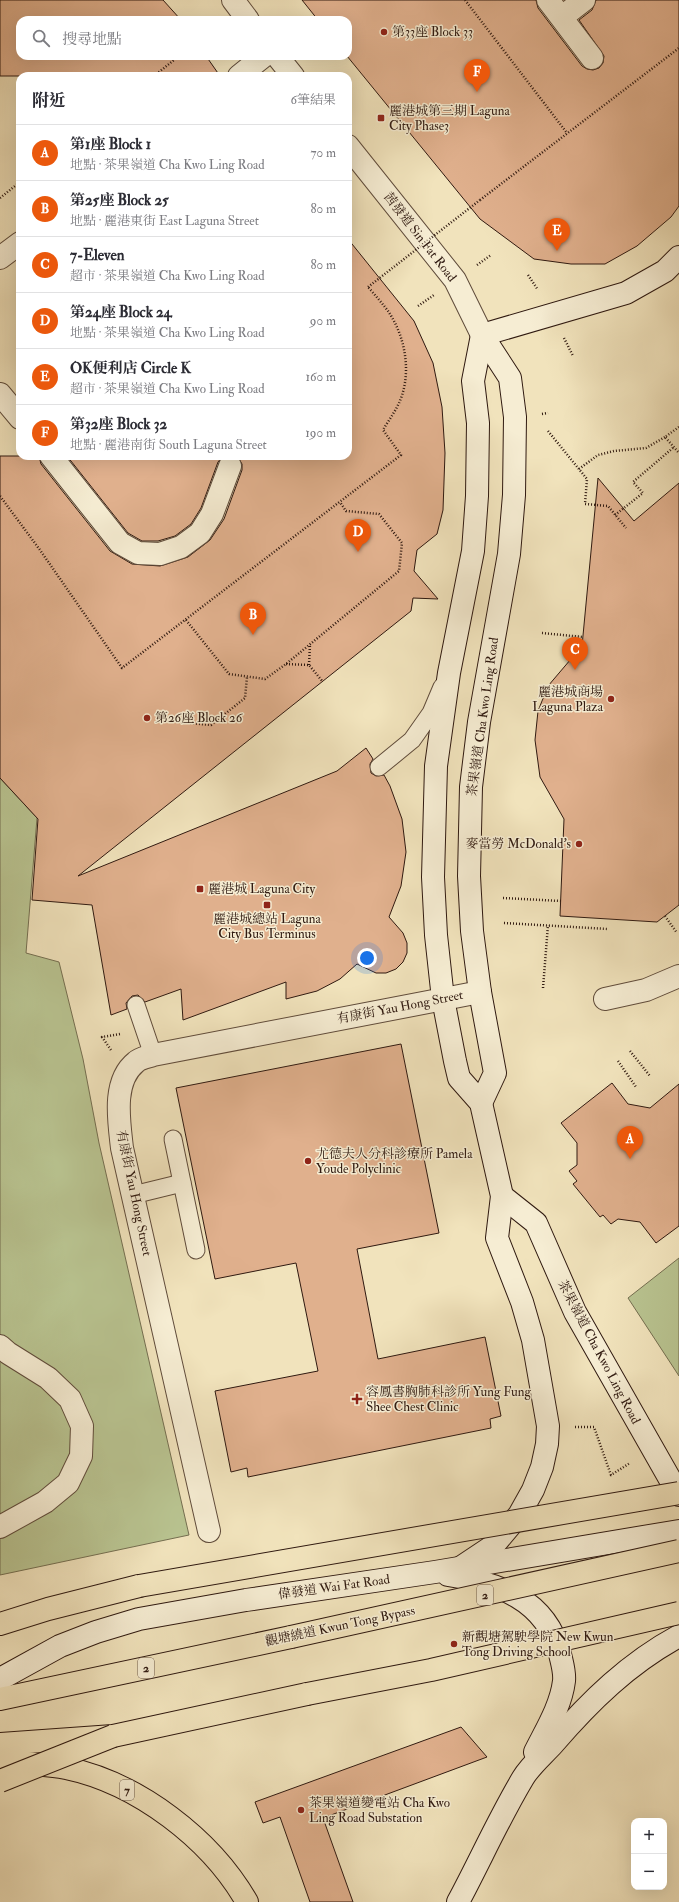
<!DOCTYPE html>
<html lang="zh-TW">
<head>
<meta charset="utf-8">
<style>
  body { margin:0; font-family:"IM FELL Double Pica","Noto Serif TC",serif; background:#f7f7f7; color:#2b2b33 }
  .controls { position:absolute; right:12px; bottom:12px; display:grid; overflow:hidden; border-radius:8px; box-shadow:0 4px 16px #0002 }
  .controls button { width:36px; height:36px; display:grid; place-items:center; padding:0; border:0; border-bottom:1px solid #e1e1e2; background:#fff; color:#2b2b33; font:20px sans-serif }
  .you { position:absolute; left:367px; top:958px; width:14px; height:14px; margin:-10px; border:3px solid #fff; border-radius:50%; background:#1a73e8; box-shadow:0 0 0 6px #1a73e833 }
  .badge { display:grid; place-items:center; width:26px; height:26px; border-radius:50%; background:#ea580c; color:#fff; font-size:13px; font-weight:700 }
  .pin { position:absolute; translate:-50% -33px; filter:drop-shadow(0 1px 2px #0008) }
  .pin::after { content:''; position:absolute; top:21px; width:14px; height:12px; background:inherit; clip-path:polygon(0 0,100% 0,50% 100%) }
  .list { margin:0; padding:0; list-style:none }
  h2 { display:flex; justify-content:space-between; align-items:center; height:52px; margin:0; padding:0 16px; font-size:17px }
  h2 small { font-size:13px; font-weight:400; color:#7c7c81 }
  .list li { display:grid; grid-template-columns:26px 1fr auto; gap:12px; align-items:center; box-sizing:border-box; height:56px; padding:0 16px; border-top:1px solid #e1e1e2 }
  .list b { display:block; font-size:15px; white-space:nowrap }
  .list p { margin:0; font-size:13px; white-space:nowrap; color:#7c7c81 }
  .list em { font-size:13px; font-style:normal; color:#7c7c81 }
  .icon { flex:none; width:22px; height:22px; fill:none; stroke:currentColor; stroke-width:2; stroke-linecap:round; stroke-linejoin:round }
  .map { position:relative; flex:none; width:679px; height:1902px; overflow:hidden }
  .search { position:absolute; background:#fff; box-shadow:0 4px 16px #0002; left:16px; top:16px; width:336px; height:44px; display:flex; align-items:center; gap:10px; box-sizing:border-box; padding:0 14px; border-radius:12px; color:#7c7c81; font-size:15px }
  .panel { position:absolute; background:#fff; box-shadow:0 4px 16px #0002; left:16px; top:72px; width:336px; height:388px; border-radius:12px }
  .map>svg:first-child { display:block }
  .green { fill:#b9c491; stroke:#746e50 }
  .building { fill:#e0b08d; stroke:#2f1910 }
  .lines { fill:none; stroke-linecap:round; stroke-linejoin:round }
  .lane-casing { stroke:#604c3b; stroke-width:19 }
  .street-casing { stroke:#604c3b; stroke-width:24 }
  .secondary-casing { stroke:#2f1910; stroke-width:24 }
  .highway-casing { stroke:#2f1910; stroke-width:24 }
  .path { stroke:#2f1910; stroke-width:2.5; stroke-dasharray:1 2; stroke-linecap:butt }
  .lane { stroke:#f6edd3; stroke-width:17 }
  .street { stroke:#f6edd3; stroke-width:22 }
  .secondary { stroke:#f6edd3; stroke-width:22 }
  .highway { stroke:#f1e3bc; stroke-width:22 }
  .highway-bridge-casing { stroke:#2f1910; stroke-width:24; stroke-linecap:butt }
  .path-bridge { stroke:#2f1910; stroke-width:2.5; stroke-dasharray:1 2; stroke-linecap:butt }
  .highway-bridge { stroke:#f1e3bc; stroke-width:22 }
  .poi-dot { fill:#8f2418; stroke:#f6edd3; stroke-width:1.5 }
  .labels { text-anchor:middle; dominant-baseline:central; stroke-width:3; stroke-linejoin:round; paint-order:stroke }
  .shield { fill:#f6edd3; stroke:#6b594a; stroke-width:1 }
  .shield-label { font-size:12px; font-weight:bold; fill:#2f1910 }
  .poi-label { font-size:13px; fill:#2f1910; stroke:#f6edd3; text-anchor:start }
  .street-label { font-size:13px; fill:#2f1910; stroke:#f6edd3 }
</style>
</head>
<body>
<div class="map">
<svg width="679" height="1902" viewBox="0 0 679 1902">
  <rect width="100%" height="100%" fill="#f1e3bc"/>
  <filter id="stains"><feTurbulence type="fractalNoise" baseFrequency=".005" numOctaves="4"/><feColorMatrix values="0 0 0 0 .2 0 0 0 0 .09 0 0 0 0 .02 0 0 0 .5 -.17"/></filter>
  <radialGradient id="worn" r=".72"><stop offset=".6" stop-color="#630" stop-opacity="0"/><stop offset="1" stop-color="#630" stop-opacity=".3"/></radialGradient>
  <!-- green -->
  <g class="green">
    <path d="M0,778L37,818L26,953L59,962L83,1059L99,1143L189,1535L0,1575Z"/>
    <path d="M679,1258V1376L628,1298Z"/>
  </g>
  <!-- building -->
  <g class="building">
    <path d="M0,0H163L181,20H20V56H206L220,76H0Z"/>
    <path d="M302,0H536L538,8L582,66L587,69L593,70L599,68L603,63L604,56L579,20L592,10L596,0H679V206L671,217L637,246L605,264H571L534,259L480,219L347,56L348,20H318Z"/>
    <path d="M348,239L414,321L433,363L442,407L445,453L443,510L437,534L417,550L414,571L438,599L413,598L411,611L78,876L337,771L366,748L373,759L370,764L371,773L376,776L384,775L390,786L402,819L406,852L401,886L389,917L403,933L407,943V953L403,962L396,969L386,973H376L357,964L340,979L317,991L286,999V982L183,1020L181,989L145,1002L138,995L132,996L126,1003L127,1009L111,1015L92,905L32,900L38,819L0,778V456H39L41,464L110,551L132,564L160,566L188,557L210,540L224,519L242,470V464L237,456H348Z"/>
    <path d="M67,456H223L218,462L201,508L191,524L175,536L158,541H142L128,533Z"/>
    <path d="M598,478L634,521L679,483V905L657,922L560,916L564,819L540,777L535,740L538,711L548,686L582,646Z"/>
    <path d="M401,1044L439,1233L357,1249L378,1359L485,1337L501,1416L490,1419L491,1428L248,1477L247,1468L231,1472L215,1391L318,1371L296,1263L215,1279L176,1088Z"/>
    <path d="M612,1083L628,1104L650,1108L679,1084V1226L656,1243L640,1222L618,1219L611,1224L603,1215L600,1217L573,1184L577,1181L569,1171L577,1165V1143L561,1123Z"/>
    <path d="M461,1727L487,1757L323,1818L353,1902H310L280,1817L263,1823L255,1802Z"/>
  </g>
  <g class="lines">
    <!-- lane casing -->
    <g class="lane-casing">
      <g id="lane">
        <path d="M379,767L412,740L431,713L442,687"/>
        <path d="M136,1005L153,1055"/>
        <path d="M173,1139L196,1250"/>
        <path d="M133,1195L182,1183"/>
      </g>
    </g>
    <!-- street casing -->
    <g class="street-casing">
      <g id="street">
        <path d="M233,0L248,20"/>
        <path d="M548,0L592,58"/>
        <path d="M562,17L584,0"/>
        <path d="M277,56L293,76"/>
        <path d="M239,76L264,56"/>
        <path d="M348,146L455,280L482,335"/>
        <path d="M0,258L20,243"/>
        <path d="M0,394L20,418"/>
        <path d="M51,456L120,543L138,553L160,554L181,547L200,533L212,514L230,466"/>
        <path d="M605,999L646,990L679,976"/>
        <path d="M0,1346L8,1353L48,1378L70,1399L82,1426L81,1456L68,1483L45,1502L0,1527"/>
        <path d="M209,1531L122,1148C119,1121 112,1081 136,1062C140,1058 148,1057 153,1055L480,992"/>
      </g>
    </g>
    <!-- secondary casing -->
    <g class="secondary-casing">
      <g id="secondary">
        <path d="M482,335L626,293L665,271L679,257"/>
        <path d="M481,1103L495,1073L480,992L472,931L469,876L471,787L479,722L509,554L514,495L515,417L510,378L482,335"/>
        <path d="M502,1196L536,1223L575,1312L679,1495"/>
        <path d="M460,1568L493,1546L519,1515L533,1490L542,1467L547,1444L548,1426L533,1340L522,1302L497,1238L502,1196L481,1103L459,1078L455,1061L443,999L436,935L433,877L436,766L449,673L473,551L477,496L478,423L473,381L482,335"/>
        <path d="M448,1575C498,1583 546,1599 560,1654C562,1663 565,1672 564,1681C561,1706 546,1730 535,1752"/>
        <path d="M0,1679L60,1646L96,1632L139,1619L246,1600L435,1572L679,1531"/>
        <path d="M458,1902C480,1861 499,1818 523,1778C530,1766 543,1755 553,1744C590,1701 629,1663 679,1636"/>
      </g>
    </g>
    <!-- highway casing -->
    <g class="highway-casing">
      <g id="highway">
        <path d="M0,1624L48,1609L139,1586"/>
        <path d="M0,1699L291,1637"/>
        <path d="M0,1744L113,1736L307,1694"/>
        <path d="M0,1762C22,1763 45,1764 66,1768C138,1783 211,1839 247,1902"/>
      </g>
    </g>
    <!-- path -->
    <g class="path">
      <path d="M465,0L567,133"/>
      <path d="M154,76L179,56"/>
      <path d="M0,198L20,182"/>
      <path d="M480,200L679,48"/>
      <path d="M477,265L491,255"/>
      <path d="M528,275L538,290"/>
      <path d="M418,306L434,295"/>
      <path d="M564,338L573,356"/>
      <path d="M542,414L548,413"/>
      <path d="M679,427L665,437L679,453"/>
      <path d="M548,431L587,479L585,504L608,506L626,528"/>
      <path d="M579,469L598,455L614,451L646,448L665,437"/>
      <path d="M0,496L40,550L122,668L401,455L383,430C387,423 392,416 396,409C413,379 407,339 388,311C382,303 375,295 368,287"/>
      <path d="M615,515L643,493L633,482L674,447"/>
      <path d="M186,620L229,674L265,679L286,664L399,571L402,543L379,514L346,511L340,502"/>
      <path d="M542,633L583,637"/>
      <path d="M286,664L309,665L323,682"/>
      <path d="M309,665L310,644"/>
      <path d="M190,723L211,725L245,698L247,677"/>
      <path d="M503,898L561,901"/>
      <path d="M665,916L677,933"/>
      <path d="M504,923L608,929"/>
      <path d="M543,988L548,925"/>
      <path d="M111,1050L102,1037L120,1034"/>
      <path d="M630,1051L650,1076"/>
      <path d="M618,1061L636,1087"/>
      <path d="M575,1427H594L611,1475L630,1463"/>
    </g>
    <!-- lane -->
    <use href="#lane" class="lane"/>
    <!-- street -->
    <use href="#street" class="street"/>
    <!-- secondary -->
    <use href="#secondary" class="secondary"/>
    <!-- highway -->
    <use href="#highway" class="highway"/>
    <!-- highway-bridge casing -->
    <g class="highway-bridge-casing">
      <g id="highway-bridge">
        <path d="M139,1586L679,1493"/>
        <path d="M291,1637L679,1551"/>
        <path d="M307,1694L431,1670L679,1613"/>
        <path d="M0,1781L113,1736"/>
      </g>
    </g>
    <!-- path-bridge -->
    <path class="path-bridge" d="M368,287L480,200"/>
    <!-- highway-bridge -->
    <use href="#highway-bridge" class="highway-bridge"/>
  </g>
  <!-- markers -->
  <g class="poi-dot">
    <circle cx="384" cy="32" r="4"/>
    <rect x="377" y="114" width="8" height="8" rx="2"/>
    <circle cx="611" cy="699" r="4"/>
    <circle cx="147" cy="718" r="4"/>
    <circle cx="579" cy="844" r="4"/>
    <rect x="196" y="885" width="8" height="8" rx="2"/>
    <rect x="263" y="901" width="8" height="8" rx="2"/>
    <circle cx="308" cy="1161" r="4"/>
    <path d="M355 1393h4v4h4v4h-4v4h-4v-4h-4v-4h4z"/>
    <circle cx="454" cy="1644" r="4"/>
    <circle cx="301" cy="1810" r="4"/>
  </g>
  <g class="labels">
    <!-- shield labels -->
    <g class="shield">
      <rect x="477" y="1585" width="16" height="20" rx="3"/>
      <rect x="138" y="1658" width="16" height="20" rx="3"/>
      <rect x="120" y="1780" width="14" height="20" rx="3"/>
    </g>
    <g class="shield-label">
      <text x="485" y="1595">2</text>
      <text x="146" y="1668">2</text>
      <text x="127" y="1790">7</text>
    </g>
    <!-- poi labels -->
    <g class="poi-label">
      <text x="392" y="32">第33座 Block 33</text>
      <text x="389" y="111">麗港城第三期 Laguna<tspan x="389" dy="15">City Phase3</tspan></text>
      <text x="603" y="692" text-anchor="end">麗港城商場<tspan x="603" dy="15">Laguna Plaza</tspan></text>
      <text x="155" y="718">第26座 Block 26</text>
      <text x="571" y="844" text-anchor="end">麥當勞 McDonald's</text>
      <text x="208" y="889">麗港城 Laguna City</text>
      <text x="267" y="919" text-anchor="middle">麗港城總站 Laguna<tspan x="267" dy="15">City Bus Terminus</tspan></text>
      <text x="316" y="1154">尤德夫人分科診療所 Pamela<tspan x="316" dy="15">Youde Polyclinic</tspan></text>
      <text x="366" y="1392">容鳳書胸肺科診所 Yung Fung<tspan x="366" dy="15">Shee Chest Clinic</tspan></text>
      <text x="462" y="1637">新觀塘駕駛學院 New Kwun<tspan x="462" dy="15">Tong Driving School</tspan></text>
      <text x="309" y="1803">茶果嶺道變電站 Cha Kwo<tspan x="309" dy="15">Ling Road Substation</tspan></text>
    </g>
    <!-- street labels -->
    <g class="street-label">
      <text transform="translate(420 237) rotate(52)">茜發道 Sin Fat Road</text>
      <text transform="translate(483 717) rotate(-82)">茶果嶺道 Cha Kwo Ling Road</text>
      <text transform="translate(400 1007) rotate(-11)">有康街 Yau Hong Street</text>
      <text transform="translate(134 1193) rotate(78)">有康街 Yau Hong Street</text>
      <text transform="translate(599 1352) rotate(62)">茶果嶺道 Cha Kwo Ling Road</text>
      <text transform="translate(334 1587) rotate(-8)">偉發道 Wai Fat Road</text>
      <text transform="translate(340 1626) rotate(-12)">觀塘繞道 Kwun Tong Bypass</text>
    </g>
  </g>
  <rect width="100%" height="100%" filter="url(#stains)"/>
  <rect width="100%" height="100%" fill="url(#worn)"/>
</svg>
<div class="controls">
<button>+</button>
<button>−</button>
</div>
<div class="you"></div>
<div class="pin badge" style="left:630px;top:1159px">A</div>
<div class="pin badge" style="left:253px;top:635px">B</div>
<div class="pin badge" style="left:575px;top:670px">C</div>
<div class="pin badge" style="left:358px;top:552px">D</div>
<div class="pin badge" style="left:557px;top:251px">E</div>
<div class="pin badge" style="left:477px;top:92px">F</div>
<div class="search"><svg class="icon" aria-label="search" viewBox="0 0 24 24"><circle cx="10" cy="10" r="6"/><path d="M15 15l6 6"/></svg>搜尋地點</div>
<section class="panel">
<h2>附近<small>6筆結果</small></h2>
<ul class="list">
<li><span class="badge">A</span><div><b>第1座 Block 1</b><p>地點 · 茶果嶺道 Cha Kwo Ling Road</p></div><em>70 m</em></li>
<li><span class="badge">B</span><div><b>第25座 Block 25</b><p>地點 · 麗港東街 East Laguna Street</p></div><em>80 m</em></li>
<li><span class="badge">C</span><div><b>7-Eleven</b><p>超市 · 茶果嶺道 Cha Kwo Ling Road</p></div><em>80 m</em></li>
<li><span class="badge">D</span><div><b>第24座 Block 24</b><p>地點 · 茶果嶺道 Cha Kwo Ling Road</p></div><em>90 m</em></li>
<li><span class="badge">E</span><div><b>OK便利店 Circle K</b><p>超市 · 茶果嶺道 Cha Kwo Ling Road</p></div><em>160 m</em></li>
<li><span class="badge">F</span><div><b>第32座 Block 32</b><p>地點 · 麗港南街 South Laguna Street</p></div><em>190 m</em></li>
</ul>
</section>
</div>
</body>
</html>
